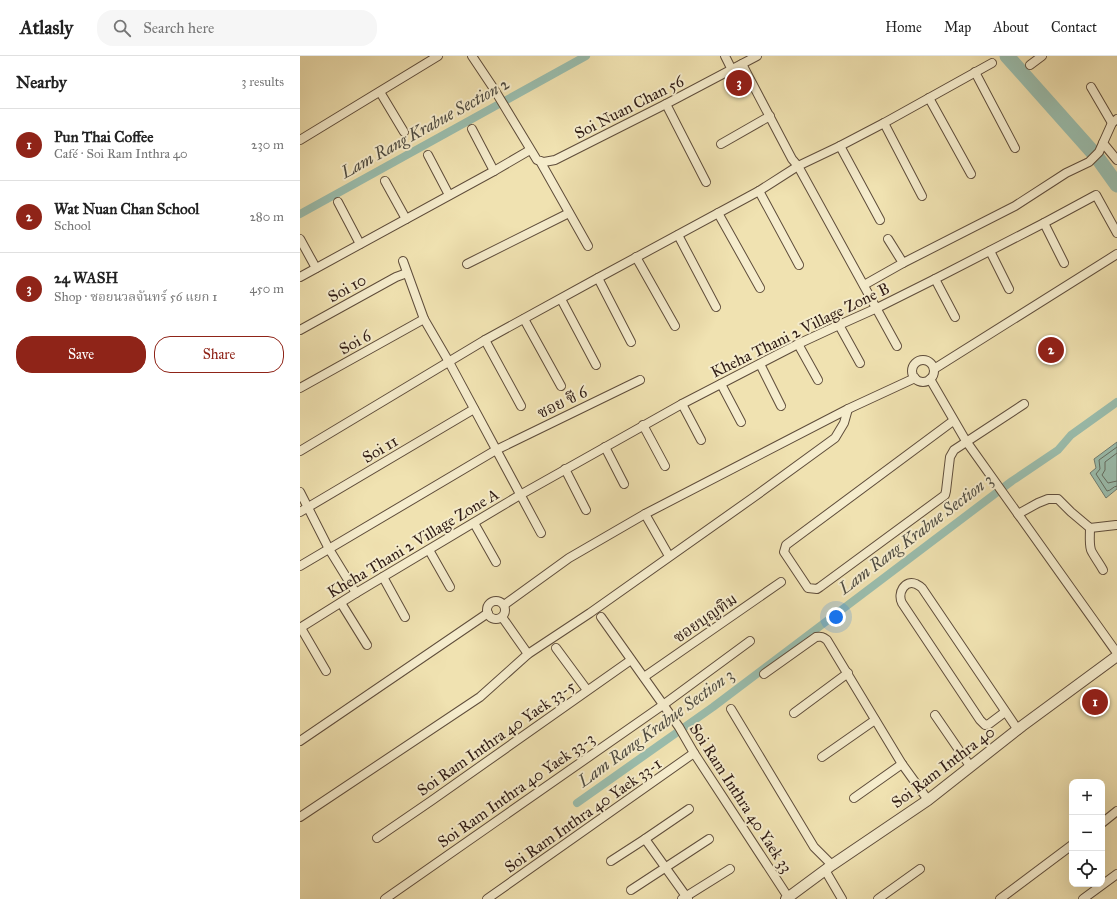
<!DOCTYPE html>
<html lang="en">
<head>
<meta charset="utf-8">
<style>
  body { margin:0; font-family:"IM FELL Great Primer","Noto Serif Thai",serif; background:#f6f6f6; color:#222 }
  .controls { position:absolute; right:12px; bottom:12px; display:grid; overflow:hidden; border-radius:8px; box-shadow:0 4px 16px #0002 }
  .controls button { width:36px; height:36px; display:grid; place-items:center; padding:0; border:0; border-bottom:1px solid #e0e0e0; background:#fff; color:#222; font:20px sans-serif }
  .you { position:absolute; left:536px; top:561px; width:14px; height:14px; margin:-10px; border:3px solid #fff; border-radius:50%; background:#1a73e8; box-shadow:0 0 0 6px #1a73e833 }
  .badge { display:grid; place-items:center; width:26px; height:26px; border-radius:50%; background:#8f2418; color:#fff; font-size:13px; font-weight:700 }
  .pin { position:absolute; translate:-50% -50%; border:2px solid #fff; box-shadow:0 1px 4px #0006 }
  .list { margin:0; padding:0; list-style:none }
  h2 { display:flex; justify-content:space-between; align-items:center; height:52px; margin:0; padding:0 16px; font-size:17px }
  h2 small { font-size:13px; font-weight:400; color:#767676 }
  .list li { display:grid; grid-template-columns:26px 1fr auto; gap:12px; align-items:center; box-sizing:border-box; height:72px; padding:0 16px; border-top:1px solid #e0e0e0 }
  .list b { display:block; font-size:15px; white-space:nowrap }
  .list p { margin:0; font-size:13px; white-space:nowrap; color:#767676 }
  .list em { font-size:13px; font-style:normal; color:#767676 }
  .actions { display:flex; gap:8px; padding:12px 16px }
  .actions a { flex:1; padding:9px 0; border:1px solid #8f2418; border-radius:16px; text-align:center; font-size:14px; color:#8f2418 }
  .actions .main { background:#8f2418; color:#fff }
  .icon { flex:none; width:22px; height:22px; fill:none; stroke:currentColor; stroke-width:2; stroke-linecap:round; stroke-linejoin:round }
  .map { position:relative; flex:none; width:817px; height:843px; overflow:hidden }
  header { display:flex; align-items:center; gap:24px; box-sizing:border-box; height:56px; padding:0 20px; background:#fff; border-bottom:1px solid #e0e0e0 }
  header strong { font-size:19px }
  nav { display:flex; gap:22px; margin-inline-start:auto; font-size:14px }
  .search { width:280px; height:36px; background:#f6f6f6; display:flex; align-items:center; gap:10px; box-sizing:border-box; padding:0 14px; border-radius:16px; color:#767676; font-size:15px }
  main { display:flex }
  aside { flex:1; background:#fff }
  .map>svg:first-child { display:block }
  .water { fill:#9abdad; stroke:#6f7c70 }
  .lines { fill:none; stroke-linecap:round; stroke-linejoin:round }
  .shore { stroke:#646c60; stroke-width:1 }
  .canal { stroke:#9abdad; stroke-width:8 }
  .river { stroke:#9abdad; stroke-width:15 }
  .minor-casing { stroke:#5f4d3b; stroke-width:10 }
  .tertiary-casing { stroke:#5f4d3b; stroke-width:12 }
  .minor { stroke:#f5eccc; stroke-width:8 }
  .tertiary { stroke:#f5eccc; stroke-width:10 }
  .labels { text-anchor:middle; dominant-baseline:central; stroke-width:4; stroke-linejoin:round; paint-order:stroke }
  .street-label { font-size:16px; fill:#2f1b14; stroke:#f5eccc }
  .water-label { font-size:17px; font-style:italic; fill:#4f4c42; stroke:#f5eccc }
</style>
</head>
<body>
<header>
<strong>Atlasly</strong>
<div class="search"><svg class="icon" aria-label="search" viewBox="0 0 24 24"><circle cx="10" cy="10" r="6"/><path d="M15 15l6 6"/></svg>Search here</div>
<nav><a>Home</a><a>Map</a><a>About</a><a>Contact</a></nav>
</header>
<main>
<aside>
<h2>Nearby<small>3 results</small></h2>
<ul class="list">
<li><span class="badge">1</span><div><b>Pun Thai Coffee</b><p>Café · Soi Ram Inthra 40</p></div><em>230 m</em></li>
<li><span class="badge">2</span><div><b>Wat Nuan Chan School</b><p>School</p></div><em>280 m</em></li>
<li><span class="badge">3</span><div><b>24 WASH</b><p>Shop · ซอยนวลจันทร์ 56 แยก 1</p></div><em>450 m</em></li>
</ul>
<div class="actions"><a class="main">Save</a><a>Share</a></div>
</aside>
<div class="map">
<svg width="817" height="843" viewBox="0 0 817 843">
  <rect width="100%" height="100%" fill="#f0e2b1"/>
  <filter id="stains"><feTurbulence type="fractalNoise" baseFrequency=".005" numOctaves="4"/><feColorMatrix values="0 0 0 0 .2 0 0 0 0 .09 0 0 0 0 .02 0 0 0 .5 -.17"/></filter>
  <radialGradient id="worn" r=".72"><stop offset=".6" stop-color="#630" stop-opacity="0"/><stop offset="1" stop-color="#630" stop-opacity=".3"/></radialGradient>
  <!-- water -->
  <path class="water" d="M817,386V433L806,442L790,417L796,412L794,403Z"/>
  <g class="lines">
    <!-- shore -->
    <g class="shore">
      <path d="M817,391L799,404L800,413L796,418L807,435C811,435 813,430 817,430"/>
      <path d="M817,397L805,406V414L802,419L808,427L817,425"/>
    </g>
    <!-- canal -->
    <g class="canal">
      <path d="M0,158L286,0"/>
      <path d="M277,747L413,651L712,425L758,394L771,379L817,346"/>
    </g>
    <!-- river -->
    <path class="river" d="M707,0L797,101L817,129"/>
    <!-- minor casing -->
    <g class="minor-casing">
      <g id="minor">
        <path d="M172,0L194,33L237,104L244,106L255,104L366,48L457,0"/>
        <path d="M425,0L432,14"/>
        <path d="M442,8L492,103L498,110L597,290"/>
        <path d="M730,9L742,0"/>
        <path d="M675,16L715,92"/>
        <path d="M791,31L812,67"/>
        <path d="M80,36L104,76"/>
        <path d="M629,42L671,118"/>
        <path d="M366,48L406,126"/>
        <path d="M817,63L812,67L803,87L817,104"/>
        <path d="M584,67L622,140"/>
        <path d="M172,73L194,115"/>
        <path d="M0,84L138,0"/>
        <path d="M421,88L470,60"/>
        <path d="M540,90L580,164"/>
        <path d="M128,99L149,139"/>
        <path d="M240,105L288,190"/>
        <path d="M85,125L106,163"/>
        <path d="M459,135L499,209"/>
        <path d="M38,146L60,188"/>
        <path d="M418,157L460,232"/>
        <path d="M744,167L764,207"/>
        <path d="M378,179L416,251"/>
        <path d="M0,183L16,212"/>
        <path d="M588,183L603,207L715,150L766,117L789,106L799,96L803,87"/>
        <path d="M690,195L709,233"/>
        <path d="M336,201L375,270"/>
        <path d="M103,205L124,263L149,306L241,477"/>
        <path d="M167,208L269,157"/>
        <path d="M0,221L194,115L230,94"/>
        <path d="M298,222L331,286"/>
        <path d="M635,223L655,261"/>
        <path d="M564,229L603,207"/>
        <path d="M261,243L296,309"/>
        <path d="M224,263L261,330"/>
        <path d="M539,269L560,307"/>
        <path d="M0,274L96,221L107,217"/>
        <path d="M185,284L221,350"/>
        <path d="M498,288L518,324"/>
        <circle cx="623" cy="315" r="11"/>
        <path d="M460,308L481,350"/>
        <path d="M634,313L817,198"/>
        <path d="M630,323L666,385L817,597"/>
        <path d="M421,328L441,366"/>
        <path d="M0,332L124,263"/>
        <path d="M382,348L401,384"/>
        <path d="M653,365L486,489L484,496L508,532L517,533L520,531L645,439L646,435L650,401L654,394L724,348"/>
        <path d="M343,369L365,410"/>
        <path d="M305,391L324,428"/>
        <path d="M0,395L185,284L298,222L459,135L498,110L540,90L584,67L692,7"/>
        <path d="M265,413L286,454"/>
        <path d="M0,436L29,493L56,537"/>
        <path d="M0,456L174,353"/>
        <path d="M345,458L369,500"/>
        <path d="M718,458L738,447L748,443H758L771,456L790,472L816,469"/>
        <path d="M174,467L196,506"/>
        <path d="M790,472C790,479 789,488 791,494C793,499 800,508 803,514"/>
        <path d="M129,494L150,531"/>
        <path d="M0,510L196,394L340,324"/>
        <path d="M83,521L105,561"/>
        <circle cx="196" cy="554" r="9"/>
        <path d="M41,547L67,589"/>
        <path d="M204,549L269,502L345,458L548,353L615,322"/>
        <path d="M202,561L228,598"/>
        <path d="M301,561L379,671L394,697L488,841"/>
        <path d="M0,572L56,537L220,439L382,348L498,288L539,269L577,252L635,223L744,167L796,139L817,177"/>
        <path d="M1,572L26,615"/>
        <path d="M256,592L287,634"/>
        <path d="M464,618L516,581C521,580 523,581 527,584L602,708L628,744"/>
        <path d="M344,621L481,526"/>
        <path d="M431,653L514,791L532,809"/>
        <path d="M705,656L689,668L685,669L680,664L602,547C597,537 605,523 616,528C618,529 620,530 622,532L718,674"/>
        <path d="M494,657L548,617"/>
        <path d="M635,659L670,710"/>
        <path d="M0,685L188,557"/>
        <path d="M522,701L575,664"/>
        <path d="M554,742L602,708"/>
        <path d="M0,761L180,641L228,598L290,557L454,441L535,382L544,367L548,353"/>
        <path d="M802,767L817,755"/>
        <path d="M77,782L131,745L331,604"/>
        <path d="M345,783L388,843"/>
        <path d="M311,805L345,783L389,753"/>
        <path d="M525,814L542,843"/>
        <path d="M331,834L409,783"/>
        <path d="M85,843L363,649L450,585"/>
        <path d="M187,843L394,697"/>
        <path d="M382,843L430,813"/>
        <path d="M578,843L620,813"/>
        <path d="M700,843L772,789"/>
        <path d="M783,843L817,818"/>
      </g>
    </g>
    <!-- tertiary casing -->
    <g class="tertiary-casing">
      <path id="tertiary" d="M486,843L532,809L628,744L722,670L817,600"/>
    </g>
    <!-- minor -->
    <use href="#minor" class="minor"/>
    <!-- tertiary -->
    <use href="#tertiary" class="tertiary"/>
  </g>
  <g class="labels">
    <!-- street labels -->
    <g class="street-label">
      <text transform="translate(329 51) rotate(-27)">Soi Nuan Chan 56</text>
      <text transform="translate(47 232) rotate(-29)">Soi 10</text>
      <text transform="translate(500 274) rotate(-26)">Kheha Thani 2 Village Zone B</text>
      <text transform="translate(55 286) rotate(-29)">Soi 6</text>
      <text transform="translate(262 346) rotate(-26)">ซอย ซี 6</text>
      <text transform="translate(80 393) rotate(-31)">Soi 11</text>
      <text transform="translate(113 487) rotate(-31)">Kheha Thani 2 Village Zone A</text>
      <text transform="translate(405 562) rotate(-35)">ซอยบุญทิม</text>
      <text transform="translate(196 682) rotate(-35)">Soi Ram Inthra 40 Yaek 33-5</text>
      <text transform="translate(643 711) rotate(-37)">Soi Ram Inthra 40</text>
      <text transform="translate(216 734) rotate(-35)">Soi Ram Inthra 40 Yaek 33-3</text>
      <text transform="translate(441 742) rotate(57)">Soi Ram Inthra 40 Yaek 33</text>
      <text transform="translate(283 759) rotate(-35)">Soi Ram Inthra 40 Yaek 33-1</text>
    </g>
    <!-- water labels -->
    <g class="water-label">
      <text transform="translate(125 72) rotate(-29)">Lam Rang Krabue Section 2</text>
      <text transform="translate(616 478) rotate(-37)">Lam Rang Krabue Section 3</text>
      <text transform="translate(356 672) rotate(-36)">Lam Rang Krabue Section 3</text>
    </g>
  </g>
  <rect width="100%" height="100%" filter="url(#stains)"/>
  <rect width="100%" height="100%" fill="url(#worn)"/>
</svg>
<div class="controls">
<button>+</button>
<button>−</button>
<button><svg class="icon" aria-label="locate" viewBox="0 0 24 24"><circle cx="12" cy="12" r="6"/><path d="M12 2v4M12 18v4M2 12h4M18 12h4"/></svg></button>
</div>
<div class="you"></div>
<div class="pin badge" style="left:795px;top:646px">1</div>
<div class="pin badge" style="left:751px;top:294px">2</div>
<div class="pin badge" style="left:439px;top:27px">3</div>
</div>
</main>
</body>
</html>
